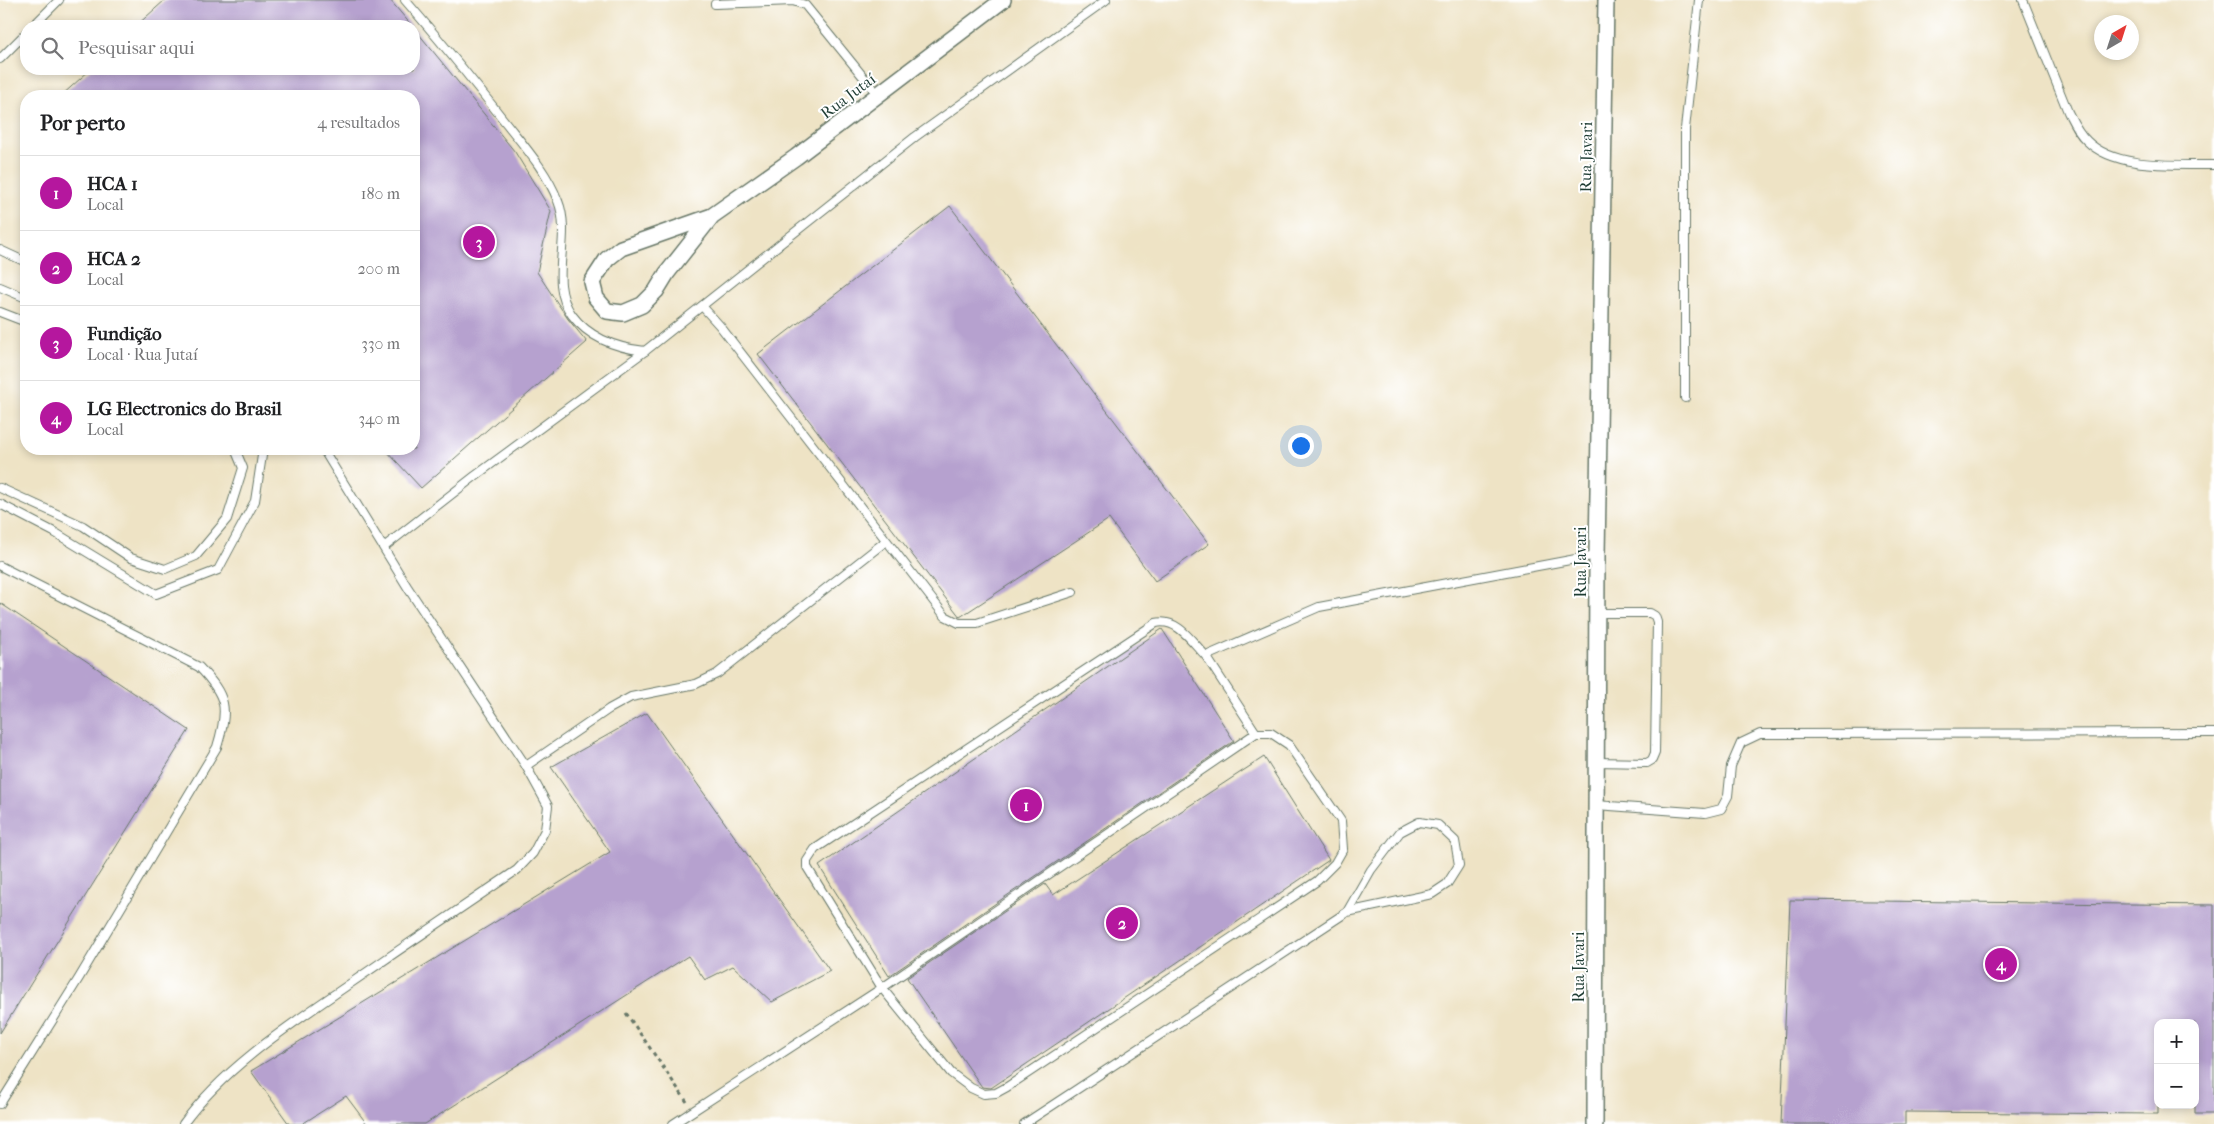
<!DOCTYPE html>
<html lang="pt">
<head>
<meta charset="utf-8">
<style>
  body { margin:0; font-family:"IM FELL French Canon",serif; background:#f6f6f6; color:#202124 }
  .controls { position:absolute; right:15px; bottom:15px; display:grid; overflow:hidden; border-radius:10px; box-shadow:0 2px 8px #0003 }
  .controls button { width:45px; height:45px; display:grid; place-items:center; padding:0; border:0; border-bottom:1px solid #e0e0e0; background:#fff; color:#202124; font:25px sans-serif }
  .compass { position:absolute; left:2094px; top:15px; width:45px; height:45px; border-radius:50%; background:#fff; box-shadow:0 2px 8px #0003; rotate:39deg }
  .you { position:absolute; left:1300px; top:445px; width:18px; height:18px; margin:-12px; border:4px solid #fff; border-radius:50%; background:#1a73e8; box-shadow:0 0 0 8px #1a73e833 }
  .badge { display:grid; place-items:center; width:32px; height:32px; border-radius:50%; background:#b5179e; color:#fff; font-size:16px; font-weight:700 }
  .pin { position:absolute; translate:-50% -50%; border:2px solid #fff; box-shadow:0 1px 5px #0006 }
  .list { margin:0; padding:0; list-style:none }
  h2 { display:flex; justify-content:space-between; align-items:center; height:65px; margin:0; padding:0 20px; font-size:21px }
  h2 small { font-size:16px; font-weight:400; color:#757577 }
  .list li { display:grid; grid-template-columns:32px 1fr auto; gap:15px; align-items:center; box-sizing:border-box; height:75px; padding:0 20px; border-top:1px solid #e0e0e0 }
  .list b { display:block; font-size:19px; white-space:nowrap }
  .list p { margin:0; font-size:16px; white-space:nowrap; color:#757577 }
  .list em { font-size:16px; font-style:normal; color:#757577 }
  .icon { flex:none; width:28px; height:28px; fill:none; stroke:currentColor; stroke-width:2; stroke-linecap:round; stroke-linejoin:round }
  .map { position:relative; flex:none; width:2214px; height:1124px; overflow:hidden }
  .search { position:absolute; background:#fff; box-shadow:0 2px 8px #0003; left:20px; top:20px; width:400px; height:55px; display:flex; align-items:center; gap:12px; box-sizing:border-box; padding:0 18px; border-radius:20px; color:#757577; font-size:19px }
  .panel { position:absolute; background:#fff; box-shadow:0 2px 8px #0003; left:20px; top:90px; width:400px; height:365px; border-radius:20px }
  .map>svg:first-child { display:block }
  .building { fill:#b6a1cf }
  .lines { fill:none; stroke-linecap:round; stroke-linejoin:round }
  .service-casing { stroke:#677767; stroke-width:10 }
  .minor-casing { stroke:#677767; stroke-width:18 }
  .path { stroke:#677767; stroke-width:3; stroke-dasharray:4 4; stroke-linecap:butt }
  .service { stroke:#fff; stroke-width:8 }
  .minor { stroke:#fff; stroke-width:15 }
  .labels { text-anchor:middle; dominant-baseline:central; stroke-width:4; stroke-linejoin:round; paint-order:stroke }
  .street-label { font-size:16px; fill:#1f3d34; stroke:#fff }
</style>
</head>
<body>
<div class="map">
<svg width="2214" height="1124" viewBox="0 0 2214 1124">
  <rect width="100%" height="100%" fill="#fff"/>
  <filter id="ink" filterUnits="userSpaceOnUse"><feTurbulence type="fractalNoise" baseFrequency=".02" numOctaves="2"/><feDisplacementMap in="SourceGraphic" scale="10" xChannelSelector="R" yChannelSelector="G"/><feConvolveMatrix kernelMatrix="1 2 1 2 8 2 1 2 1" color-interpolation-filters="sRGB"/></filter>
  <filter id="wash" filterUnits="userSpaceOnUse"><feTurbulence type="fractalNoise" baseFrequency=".0096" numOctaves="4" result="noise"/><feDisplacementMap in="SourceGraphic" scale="20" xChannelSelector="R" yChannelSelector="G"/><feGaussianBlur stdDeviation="1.12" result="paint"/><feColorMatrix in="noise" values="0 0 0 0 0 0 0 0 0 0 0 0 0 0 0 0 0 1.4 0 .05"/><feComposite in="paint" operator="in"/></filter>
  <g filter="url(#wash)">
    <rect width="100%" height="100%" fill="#eee3c5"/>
    <g id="blocks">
      <!-- building -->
      <g class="building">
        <path d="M165,0H390L412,26H136Z"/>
        <path d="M414,28L515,152L551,211L537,272L568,319L587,342L421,488L385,449H414V96H61L91,69H414Z"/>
        <path d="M950,206L1209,544L1155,581L1109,519L960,617L758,354Z"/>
        <path d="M0,603L189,730L0,1033Z"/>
        <path d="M1162,629L1234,741L889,976L819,866Z"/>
        <path d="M647,713L830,971L772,1002L733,966L705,980L688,956L425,1124H367L346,1096L302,1124H289L251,1071L610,852L551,767Z"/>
        <path d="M1264,757L1329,860L991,1088L982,1087L907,978L1045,884L1053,895Z"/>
        <path d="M1790,900L2214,905V1114H2195V1023H2158V1114L1905,1112V1124H1781Z"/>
      </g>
    </g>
  </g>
  <g filter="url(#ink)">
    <use href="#blocks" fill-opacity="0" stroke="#677767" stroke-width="1"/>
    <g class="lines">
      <!-- service casing -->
      <g class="service-casing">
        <g id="service">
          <path d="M405,0C440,40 473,81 506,123C525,147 547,172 558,201C573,238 547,281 572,315C590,339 617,348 645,351"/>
          <path d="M2023,0L2068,112C2073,122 2078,133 2087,141C2116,170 2176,164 2214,165"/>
          <path d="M715,4L793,1L805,5L878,95"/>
          <path d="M33,26L59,0"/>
          <path d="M0,59L26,33"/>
          <path d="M0,250L26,262"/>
          <path d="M0,287L26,298"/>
          <path d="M702,306L720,326L945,616L959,623H977L1073,592"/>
          <path d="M0,312L26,322"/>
          <path d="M1685,398V129L1699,0"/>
          <path d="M0,488L83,526L131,558L165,569L196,556L227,519L243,468L235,449"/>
          <path d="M0,504L54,532L156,594L218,570L255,501L263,449"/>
          <path d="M384,547L475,476L645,351L915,137L1106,0"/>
          <path d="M0,566L199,667C227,696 229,708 217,747L79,978L0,1104"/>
          <path d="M1256,733H1271L1289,745L1341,821L1343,849L1335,863L1317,881L1007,1087L996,1093L984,1094L971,1088L951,1073L882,988L807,867V861L815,849L1156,623C1178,618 1192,642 1206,656L1319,607L1597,555"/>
          <path d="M1596,762L1647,763L1652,760L1655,753L1657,622L1655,616L1650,613H1597"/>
          <path d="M526,766L609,709L631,697L696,684L717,674L886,541"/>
          <path d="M1596,805L1705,813L1721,809L1728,796L1731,766L1741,743L1760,734L2214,733"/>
          <path d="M183,1124C225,1066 293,1023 351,983C406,945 461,908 517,870L533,853L545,830L548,806L526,766L408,588L323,449"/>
          <path d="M673,1124L882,988L1256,733L1206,656"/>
          <path d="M1024,1124L1347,912L1432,894L1447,884L1459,865L1455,841L1438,825L1419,822L1400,832L1371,870L1347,912"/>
        </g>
      </g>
      <!-- minor casing -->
      <g class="minor-casing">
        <g id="minor">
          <path d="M712,216L621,248L607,259L592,282L596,298L607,311L623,313L642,305L656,291L667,273L712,216L796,157L1003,0"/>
          <path d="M1595,1124L1597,555L1606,0"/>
        </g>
      </g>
      <!-- path -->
      <path class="path" d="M626,1013L687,1102"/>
      <!-- service -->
      <use href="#service" class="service"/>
      <!-- minor -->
      <use href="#minor" class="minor"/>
    </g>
  </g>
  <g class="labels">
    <!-- street labels -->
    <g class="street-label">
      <text transform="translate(848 96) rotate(-37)">Rua Jutaí</text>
      <text transform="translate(1586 157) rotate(-89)">Rua Javari</text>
      <text transform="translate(1580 562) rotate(-90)">Rua Javari</text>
      <text transform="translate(1578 967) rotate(-90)">Rua Javari</text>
    </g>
  </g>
</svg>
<div class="controls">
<button>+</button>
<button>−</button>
</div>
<svg class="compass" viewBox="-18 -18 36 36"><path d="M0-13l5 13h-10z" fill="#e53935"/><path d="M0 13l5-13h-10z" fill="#757577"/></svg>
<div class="you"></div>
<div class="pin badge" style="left:1026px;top:805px">1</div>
<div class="pin badge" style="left:1122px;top:923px">2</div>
<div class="pin badge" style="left:479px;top:242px">3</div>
<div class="pin badge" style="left:2001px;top:964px">4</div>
<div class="search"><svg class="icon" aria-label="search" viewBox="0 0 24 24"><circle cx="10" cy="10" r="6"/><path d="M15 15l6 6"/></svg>Pesquisar aqui</div>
<section class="panel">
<h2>Por perto<small>4 resultados</small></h2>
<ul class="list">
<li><span class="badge">1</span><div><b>HCA 1</b><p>Local</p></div><em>180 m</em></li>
<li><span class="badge">2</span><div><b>HCA 2</b><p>Local</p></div><em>200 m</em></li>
<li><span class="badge">3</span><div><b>Fundição</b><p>Local · Rua Jutaí</p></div><em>330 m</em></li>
<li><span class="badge">4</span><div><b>LG Electronics do Brasil</b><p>Local</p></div><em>340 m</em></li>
</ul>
</section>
</div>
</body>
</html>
